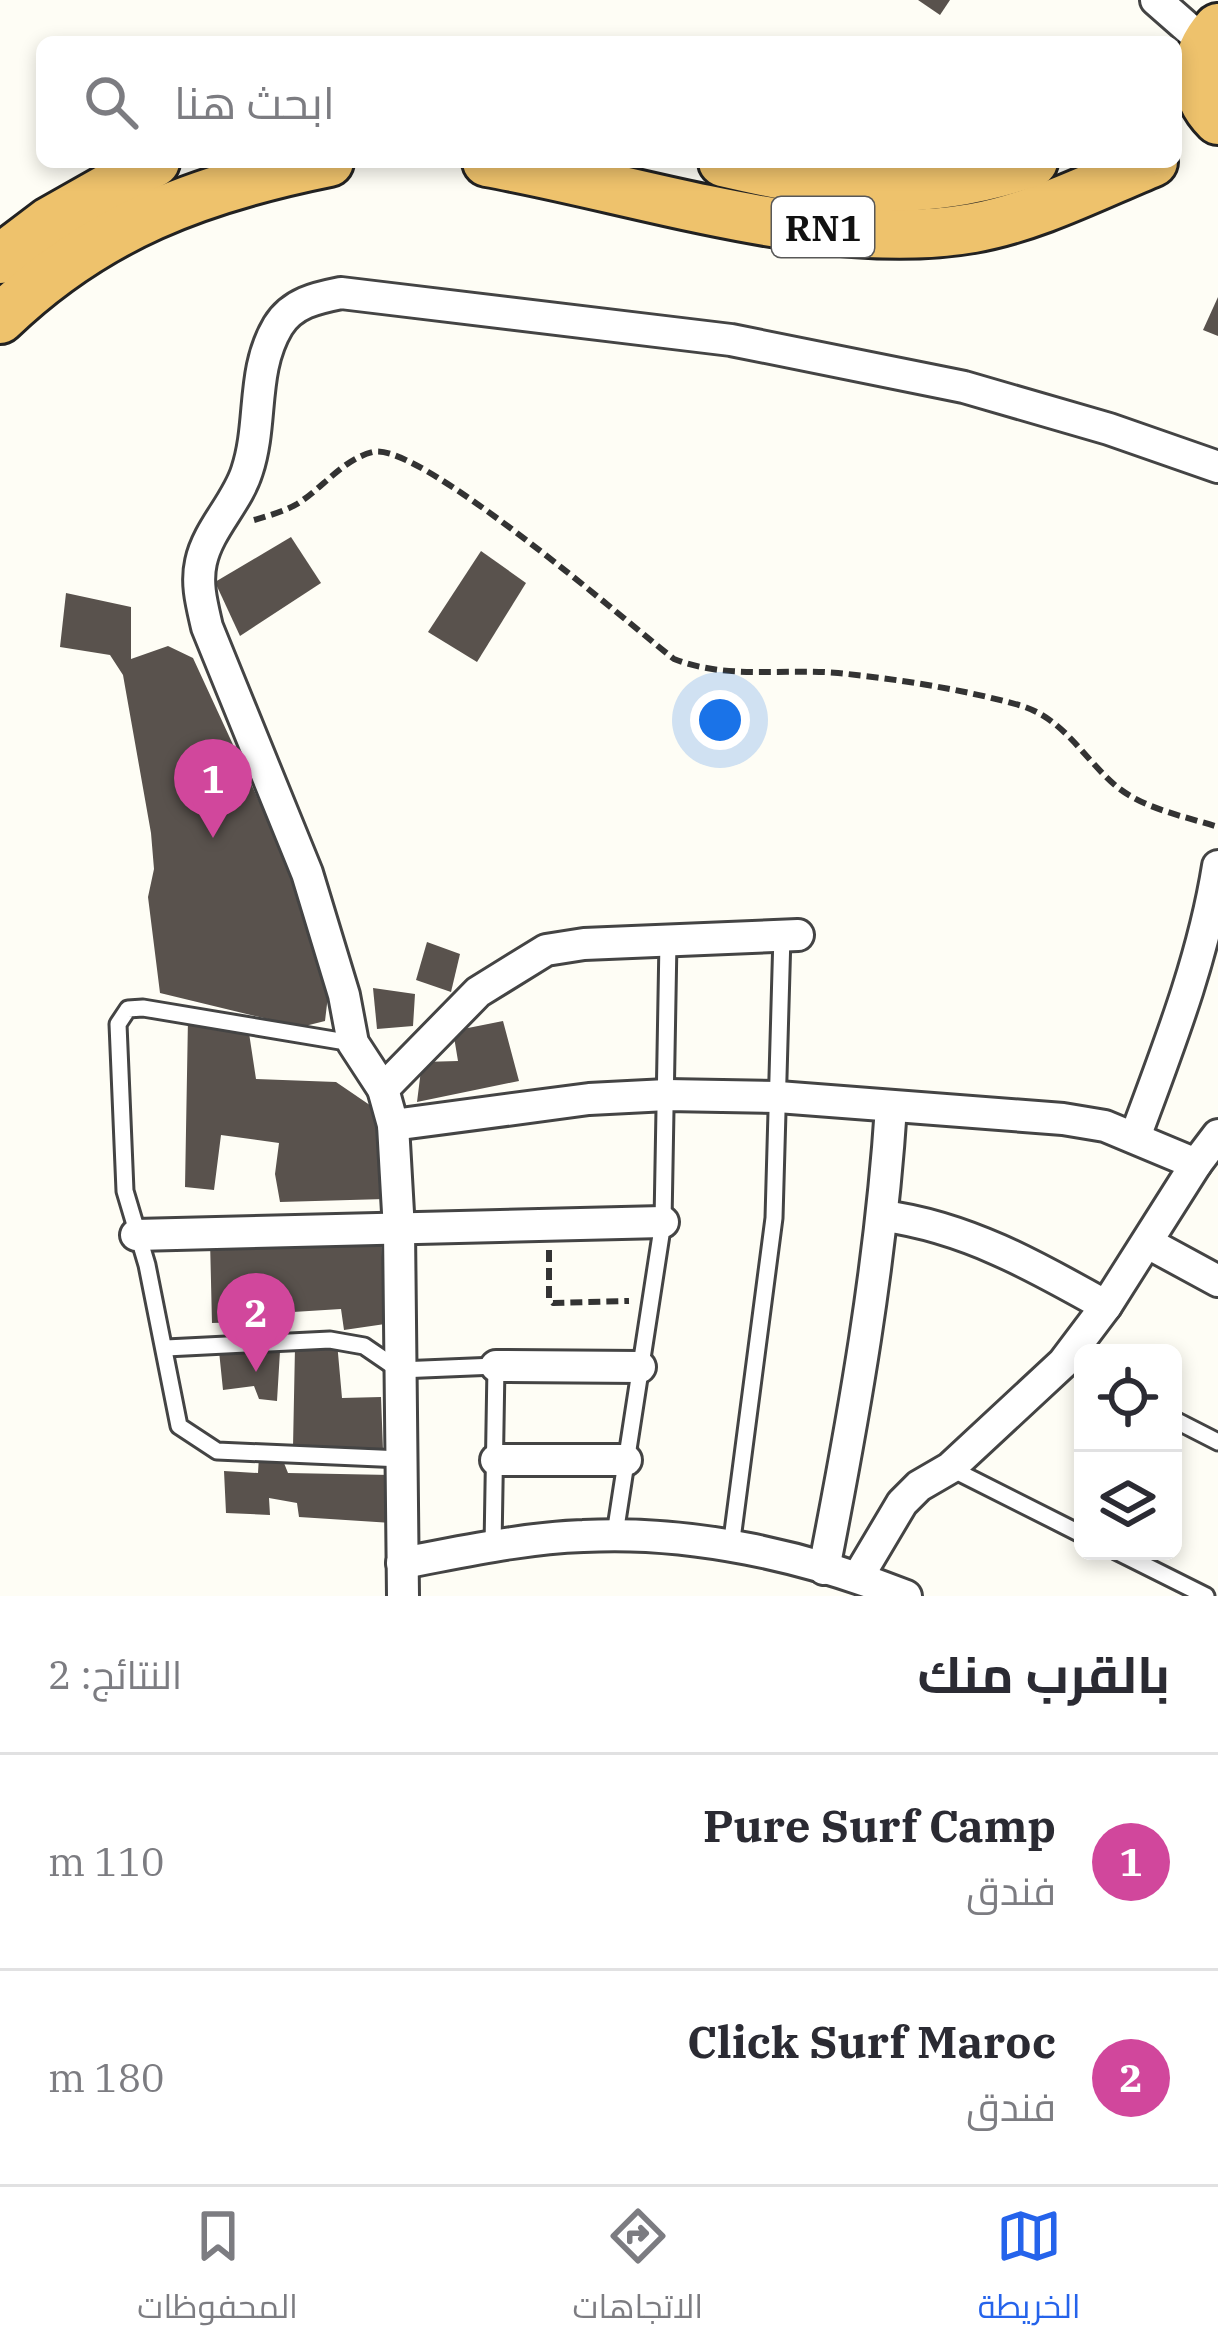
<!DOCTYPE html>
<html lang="ar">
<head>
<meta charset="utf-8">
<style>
  body { margin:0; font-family:"IBM Plex Serif",Cairo,serif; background:#f7f7f7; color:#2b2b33; direction:rtl }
  .controls { position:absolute; right:36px; bottom:36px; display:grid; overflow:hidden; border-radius:18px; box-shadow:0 6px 18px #0003 }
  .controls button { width:108px; height:108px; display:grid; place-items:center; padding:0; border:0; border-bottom:3px solid #e1e1e2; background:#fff; color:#2b2b33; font:60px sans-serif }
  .you { position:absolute; left:720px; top:720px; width:42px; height:42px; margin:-30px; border:9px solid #fff; border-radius:50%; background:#1a73e8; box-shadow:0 0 0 18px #1a73e833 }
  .badge { display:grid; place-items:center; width:78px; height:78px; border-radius:50%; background:#2563eb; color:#fff; font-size:39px; font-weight:700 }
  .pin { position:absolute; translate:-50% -99px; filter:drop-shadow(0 3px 6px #0008) }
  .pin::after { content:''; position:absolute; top:63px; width:42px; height:36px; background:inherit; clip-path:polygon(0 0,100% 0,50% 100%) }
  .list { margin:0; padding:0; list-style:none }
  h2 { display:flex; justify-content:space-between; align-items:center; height:156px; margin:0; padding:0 48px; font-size:51px }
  h2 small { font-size:39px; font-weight:400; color:#7c7c81 }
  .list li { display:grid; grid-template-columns:78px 1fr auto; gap:36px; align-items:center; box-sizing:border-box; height:216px; padding:0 48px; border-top:3px solid #e1e1e2 }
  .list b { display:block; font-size:45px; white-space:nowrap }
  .list p { margin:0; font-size:39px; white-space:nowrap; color:#7c7c81 }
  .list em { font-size:39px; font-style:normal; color:#7c7c81 }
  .icon { flex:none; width:66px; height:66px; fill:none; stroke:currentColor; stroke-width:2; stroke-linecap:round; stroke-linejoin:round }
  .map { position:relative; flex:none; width:1218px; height:1596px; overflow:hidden; direction:ltr }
  .search { position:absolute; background:#fff; box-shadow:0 6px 18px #0003; left:36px; right:36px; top:36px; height:132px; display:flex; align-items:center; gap:30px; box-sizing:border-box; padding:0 42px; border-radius:18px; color:#7c7c81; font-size:45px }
  .sheet { height:588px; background:#fff }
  nav { display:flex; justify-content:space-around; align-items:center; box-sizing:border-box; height:168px; border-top:3px solid #e1e1e2; background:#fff; font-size:33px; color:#7c7c81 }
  nav a { display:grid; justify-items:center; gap:6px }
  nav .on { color:#2563eb }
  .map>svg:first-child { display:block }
  .building { fill:#59524d }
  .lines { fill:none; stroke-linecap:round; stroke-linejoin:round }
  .service-casing { stroke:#444; stroke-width:21 }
  .minor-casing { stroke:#444; stroke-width:36 }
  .trunk-casing { stroke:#222; stroke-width:54 }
  .path { stroke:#333; stroke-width:6; stroke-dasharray:12 6; stroke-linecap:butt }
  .service { stroke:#fff; stroke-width:15 }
  .minor { stroke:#fff; stroke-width:30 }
  .trunk { stroke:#eec26c; stroke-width:48 }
  .labels { text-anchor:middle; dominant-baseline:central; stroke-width:12; stroke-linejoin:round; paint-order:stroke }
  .shield { fill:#fff; stroke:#585858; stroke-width:3 }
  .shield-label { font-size:36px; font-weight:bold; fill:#111 }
</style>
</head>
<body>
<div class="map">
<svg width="1218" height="1596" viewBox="0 0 1218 1596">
  <rect width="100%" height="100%" fill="#fefdf5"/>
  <!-- building -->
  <g class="building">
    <path d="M918,0H950L940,15Z"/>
    <path d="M1218,297V336L1203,330Z"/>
    <path d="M291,537L321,583L240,636L215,582Z"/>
    <path d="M481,551L526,583L477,662L428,632Z"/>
    <path d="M66,593L131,607V659L168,646L193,658L283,853L330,979L325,1021L301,1027L160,993L148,897L154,869L151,833L123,675L110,655L60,647Z"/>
    <path d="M427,942L460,954L451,992L416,980Z"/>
    <path d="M373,988L415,994L413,1026L377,1029Z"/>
    <path d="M188,1018L249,1033L256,1079L336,1082L380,1112L385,1199L280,1202L275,1174L279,1143L221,1135L214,1190L185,1187Z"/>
    <path d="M503,1021L519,1081L417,1102L422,1062L458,1061L453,1031Z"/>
    <path d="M381,1235L385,1324L344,1330L341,1309L277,1313L268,1321L212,1323L210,1240Z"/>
    <path d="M337,1342L342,1398L381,1397L383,1450L293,1447L295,1347Z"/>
    <path d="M219,1351H280L277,1401L259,1399L254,1386L223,1390Z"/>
    <path d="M259,1456L282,1458L288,1473L391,1475L392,1523L299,1517L297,1503L269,1498L270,1515L226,1513L224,1471L258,1473Z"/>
  </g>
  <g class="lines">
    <!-- service casing -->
    <g class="service-casing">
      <g id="service">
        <path d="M352,1043L143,1008L128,1009L118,1024L125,1191L147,1265L179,1426L217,1451L402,1459"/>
        <path d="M166,1348L330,1340L364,1346L399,1370L496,1366L493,1547"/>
        <path d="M1173,1419L1218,1442"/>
        <path d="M950,1468L1083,1535"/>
        <path d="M615,1534L663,1222L668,941"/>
        <path d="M731,1547L774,1218L782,935"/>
        <path d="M1116,1551L1206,1596"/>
      </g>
    </g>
    <!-- minor casing -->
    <g class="minor-casing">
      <g id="minor">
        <path d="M1156,0L1205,43"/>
        <path d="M383,1089L478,992L546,950L584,944L798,935"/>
        <path d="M393,1125L589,1099L667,1095L778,1097L1063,1119L1105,1126L1196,1164L1106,1306L1063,1363L950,1468L919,1486L902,1503L858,1577"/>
        <path d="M1135,1137C1168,1048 1203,960 1218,866"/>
        <path d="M1196,1164L1218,1135"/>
        <path d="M884,1216C966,1227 1035,1266 1106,1306"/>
        <path d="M136,1235L663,1222"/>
        <path d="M1148,1243L1218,1281"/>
        <path d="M496,1366L640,1367"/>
        <path d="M496,1460H626"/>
        <path d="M402,1563C462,1552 523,1538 583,1536C690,1530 807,1556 906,1596"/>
        <path d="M824,1569C854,1415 881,1264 891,1107"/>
        <path d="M403,1596L399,1230L393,1125L383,1089L353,1043L344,995L307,873L207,627C202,605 196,584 201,562C208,529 237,503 247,471C263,423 251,371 278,326C292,303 316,298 341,293L731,340L964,387L1109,429L1218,467"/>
      </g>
    </g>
    <!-- trunk casing -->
    <g class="trunk-casing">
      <g id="trunk">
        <path d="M1218,28C1193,56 1190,92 1218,120"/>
        <path d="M487,162C635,188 825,254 973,228C1035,217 1095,186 1153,162"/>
        <path d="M723,162C839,189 918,201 1033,162"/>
        <path d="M0,259L49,222L155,162"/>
        <path d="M0,319C97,226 200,188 329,162"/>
      </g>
    </g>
    <!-- path -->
    <g class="path">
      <path d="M254,520C268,516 285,511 297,504C323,488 343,459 373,452C419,441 629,624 674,659C728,680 782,668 838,673C897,679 961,689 1019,705C1064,718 1083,758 1116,786C1144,809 1184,816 1218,827"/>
      <path d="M549,1250V1299L553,1303L629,1301"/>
    </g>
    <!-- service -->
    <use href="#service" class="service"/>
    <!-- minor -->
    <use href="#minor" class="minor"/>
    <!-- trunk -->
    <use href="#trunk" class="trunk"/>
  </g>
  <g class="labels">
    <!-- shield labels -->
    <rect class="shield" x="772" y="197" width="102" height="60" rx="9"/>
    <g class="shield-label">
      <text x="823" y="227">RN1</text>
    </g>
  </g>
</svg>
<div class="controls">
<button><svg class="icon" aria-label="locate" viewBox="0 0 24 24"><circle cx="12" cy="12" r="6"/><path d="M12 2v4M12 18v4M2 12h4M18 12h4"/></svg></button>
<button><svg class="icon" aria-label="layers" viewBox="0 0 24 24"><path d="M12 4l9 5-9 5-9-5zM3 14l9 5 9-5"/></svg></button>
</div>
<div class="you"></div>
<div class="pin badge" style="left:213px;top:838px;background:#d1479c">1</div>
<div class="pin badge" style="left:256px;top:1372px;background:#d1479c">2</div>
<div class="search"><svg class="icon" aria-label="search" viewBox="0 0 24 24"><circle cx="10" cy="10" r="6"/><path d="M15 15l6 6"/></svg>ابحث هنا</div>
</div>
<section class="sheet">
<h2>بالقرب منك<small>النتائج: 2</small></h2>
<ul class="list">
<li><span class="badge" style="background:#d1479c">1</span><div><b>Pure Surf Camp</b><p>فندق</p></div><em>110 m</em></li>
<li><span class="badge" style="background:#d1479c">2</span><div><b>Click Surf Maroc</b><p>فندق</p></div><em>180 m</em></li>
</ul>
</section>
<nav>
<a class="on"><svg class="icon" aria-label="map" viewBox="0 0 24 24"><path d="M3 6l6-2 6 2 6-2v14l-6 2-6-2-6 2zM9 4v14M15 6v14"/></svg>الخريطة</a>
<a><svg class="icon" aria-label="directions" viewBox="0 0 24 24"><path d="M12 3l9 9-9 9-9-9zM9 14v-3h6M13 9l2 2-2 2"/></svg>الاتجاهات</a>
<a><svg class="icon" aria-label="saved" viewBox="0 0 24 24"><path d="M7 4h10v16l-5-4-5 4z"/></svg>المحفوظات</a>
</nav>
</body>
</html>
